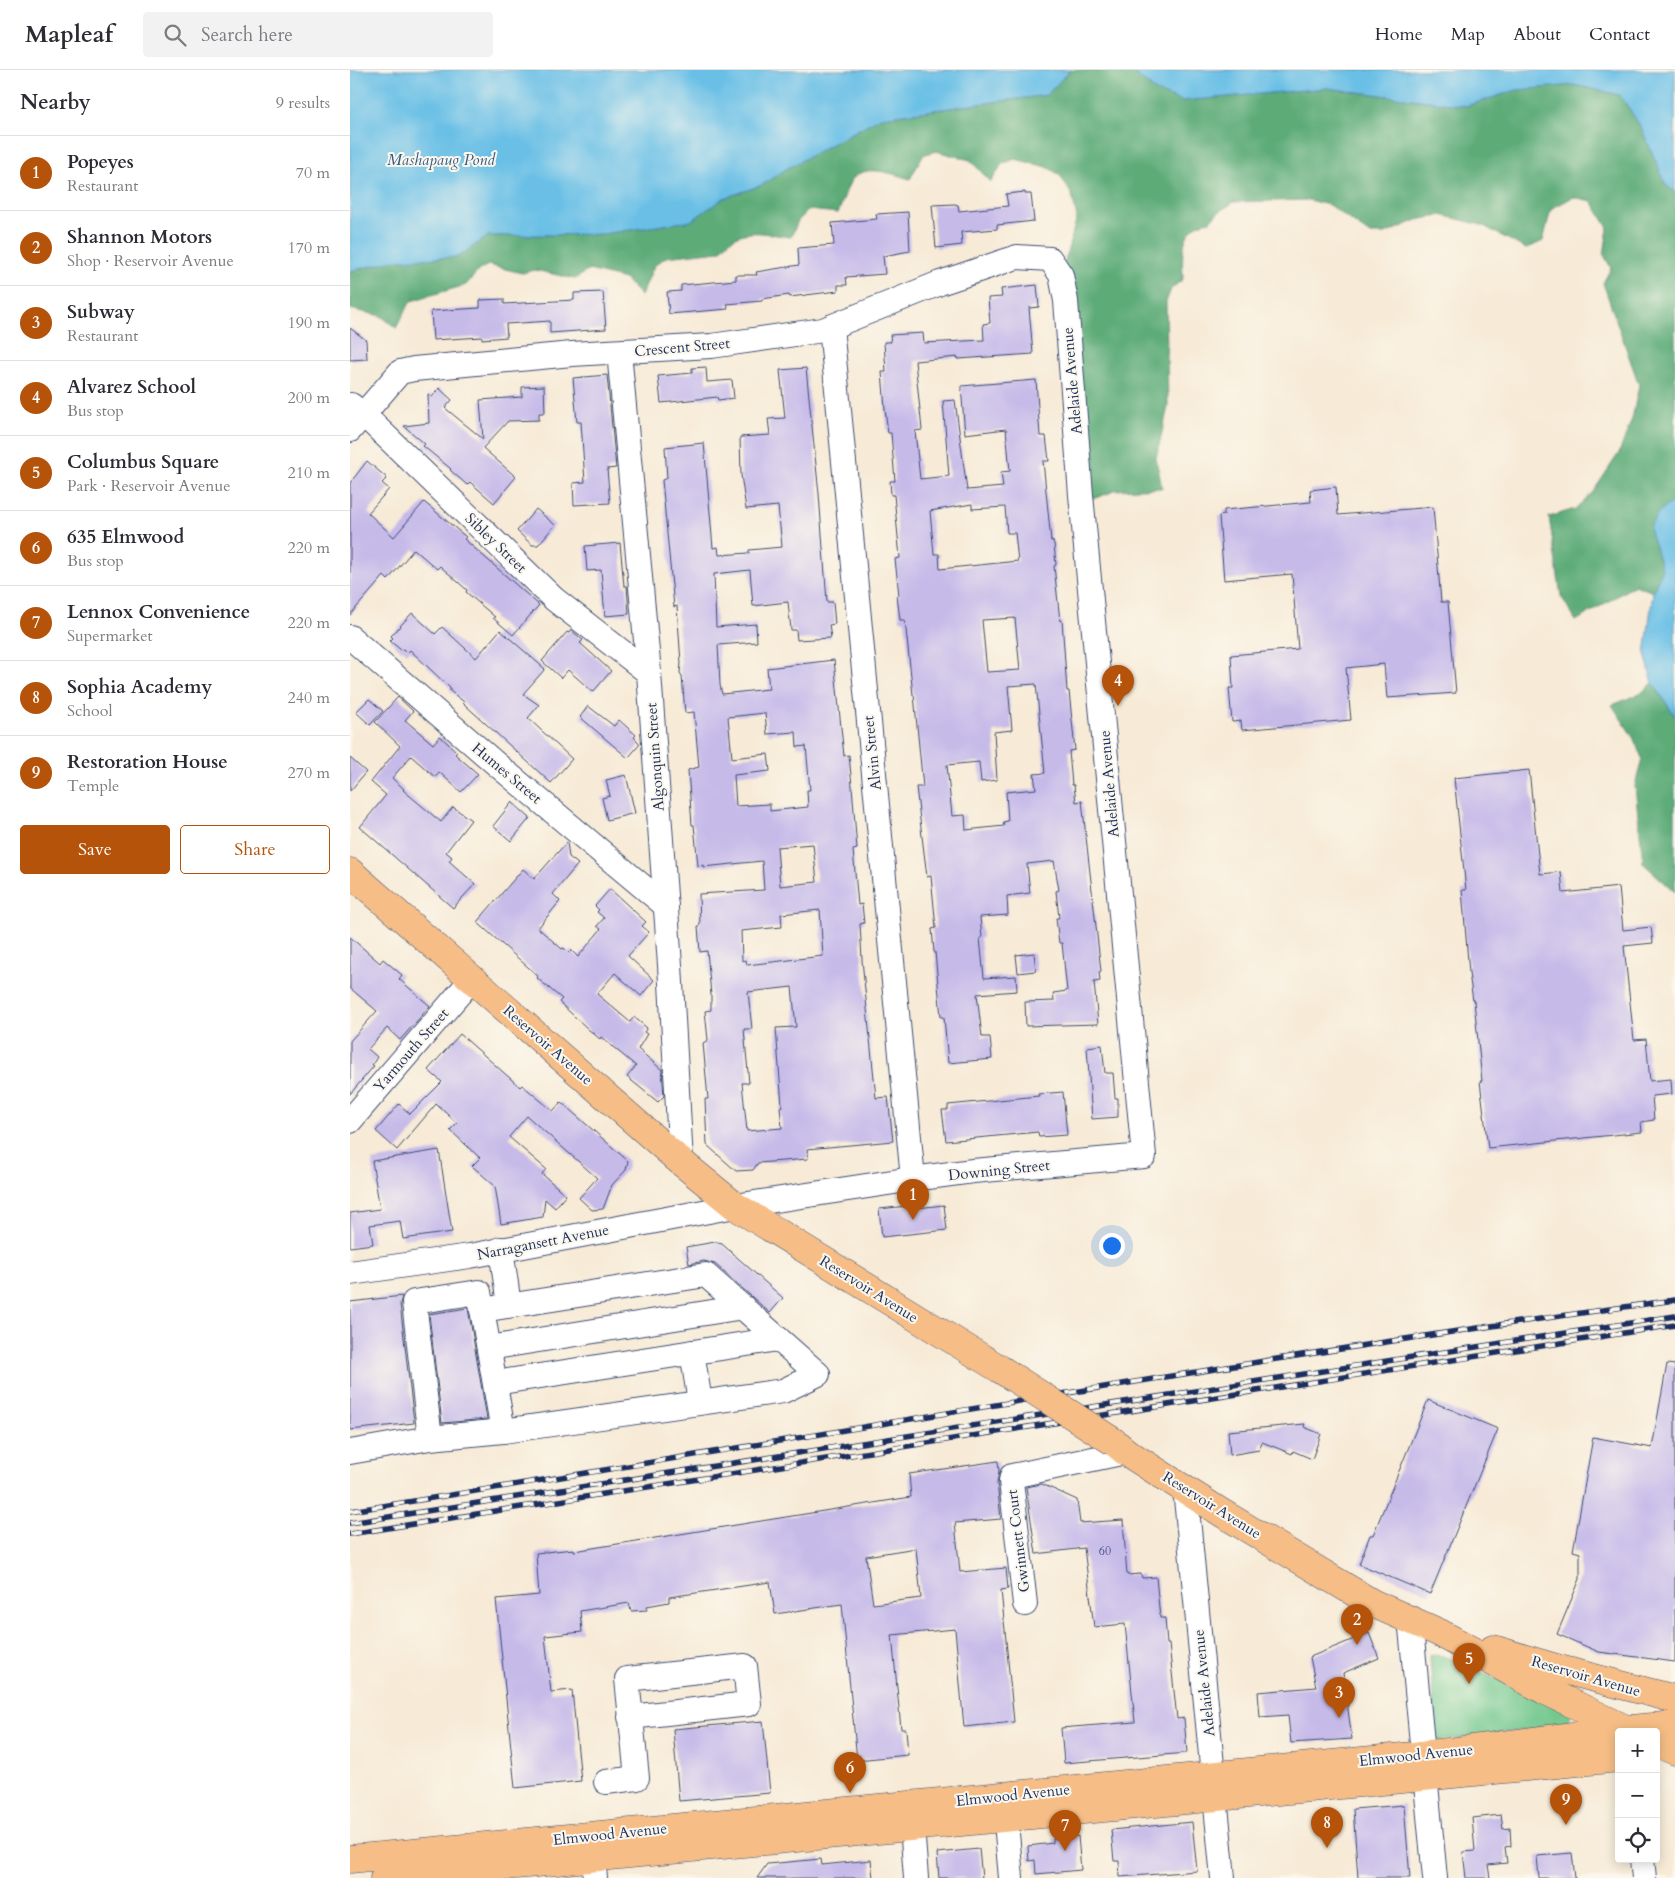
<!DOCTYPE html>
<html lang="en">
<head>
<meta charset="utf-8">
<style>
  body { margin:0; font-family:Cardo,serif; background:#f2f2f3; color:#2b2b33 }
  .controls { position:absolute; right:15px; bottom:15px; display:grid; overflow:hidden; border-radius:5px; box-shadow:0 2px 12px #0003 }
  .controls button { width:45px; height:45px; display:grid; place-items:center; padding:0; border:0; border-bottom:1px solid #e1e1e2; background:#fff; color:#2b2b33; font:25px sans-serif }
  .you { position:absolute; left:761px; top:1175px; width:18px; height:18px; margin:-12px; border:4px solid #fff; border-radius:50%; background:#1a73e8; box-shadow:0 0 0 8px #1a73e833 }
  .badge { display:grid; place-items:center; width:32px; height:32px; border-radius:50%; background:#b45309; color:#fff; font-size:16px; font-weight:700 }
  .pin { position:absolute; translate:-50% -41px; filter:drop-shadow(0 1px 2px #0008) }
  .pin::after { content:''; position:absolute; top:26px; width:18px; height:15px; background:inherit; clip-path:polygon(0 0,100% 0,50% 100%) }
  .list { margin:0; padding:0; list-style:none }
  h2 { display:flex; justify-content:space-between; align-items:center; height:65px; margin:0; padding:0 20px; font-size:21px }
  h2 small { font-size:16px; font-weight:400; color:#7c7c81 }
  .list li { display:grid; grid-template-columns:32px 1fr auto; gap:15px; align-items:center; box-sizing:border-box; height:75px; padding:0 20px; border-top:1px solid #e1e1e2 }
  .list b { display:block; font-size:19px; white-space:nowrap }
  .list p { margin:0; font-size:16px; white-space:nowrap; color:#7c7c81 }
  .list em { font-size:16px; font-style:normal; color:#7c7c81 }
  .actions { display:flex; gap:10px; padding:15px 20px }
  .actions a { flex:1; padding:11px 0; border:1px solid #b45309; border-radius:5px; text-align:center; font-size:18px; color:#b45309 }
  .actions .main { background:#b45309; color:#fff }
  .icon { flex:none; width:28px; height:28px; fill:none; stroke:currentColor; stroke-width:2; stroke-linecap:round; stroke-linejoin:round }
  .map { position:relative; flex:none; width:1325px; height:1808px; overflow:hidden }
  header { display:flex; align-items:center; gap:30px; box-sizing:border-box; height:70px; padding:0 25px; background:#fff; border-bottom:1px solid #e1e1e2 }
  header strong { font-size:24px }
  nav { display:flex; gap:28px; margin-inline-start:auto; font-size:18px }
  .search { width:350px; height:45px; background:#f2f2f3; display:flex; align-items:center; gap:12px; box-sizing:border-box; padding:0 18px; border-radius:5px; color:#7c7c81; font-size:19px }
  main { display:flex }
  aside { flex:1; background:#fff }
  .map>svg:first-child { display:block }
  .green { fill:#72c88d; stroke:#467c76 }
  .forest { fill:#5dac78; stroke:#3c6e6b }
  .water { fill:#69bfe6; stroke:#4277a2 }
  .building { fill:#c6bae9; fill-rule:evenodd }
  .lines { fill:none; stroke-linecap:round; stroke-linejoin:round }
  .minor-casing { stroke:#3c4b70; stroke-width:26 }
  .major-casing { stroke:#3c4b70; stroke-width:29 }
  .minor { stroke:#fff; stroke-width:24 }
  .major { stroke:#f6be86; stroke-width:28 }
  .rail-casing { stroke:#1b2f5e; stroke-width:5.5 }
  .rail { stroke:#fbf7ec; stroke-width:4; stroke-dasharray:11; stroke-linecap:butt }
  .major-bridge-casing { stroke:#3c4b70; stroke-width:29; stroke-linecap:butt }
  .major-bridge { stroke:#f6be86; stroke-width:28 }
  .labels { text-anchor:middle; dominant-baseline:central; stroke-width:4; stroke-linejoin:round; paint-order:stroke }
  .number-label { font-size:12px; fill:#465281 }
  .street-label { font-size:15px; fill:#1b2f5e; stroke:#fbf7ec }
  .water-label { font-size:16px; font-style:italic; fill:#325a87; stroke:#fbf7ec }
</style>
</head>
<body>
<header>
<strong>Mapleaf</strong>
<div class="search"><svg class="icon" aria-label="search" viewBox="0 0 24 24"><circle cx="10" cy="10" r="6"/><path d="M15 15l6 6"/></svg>Search here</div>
<nav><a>Home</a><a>Map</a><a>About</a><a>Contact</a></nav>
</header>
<main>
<aside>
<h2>Nearby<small>9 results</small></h2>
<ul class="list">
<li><span class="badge">1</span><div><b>Popeyes</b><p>Restaurant</p></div><em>70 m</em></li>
<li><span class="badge">2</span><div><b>Shannon Motors</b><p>Shop · Reservoir Avenue</p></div><em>170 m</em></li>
<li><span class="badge">3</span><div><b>Subway</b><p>Restaurant</p></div><em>190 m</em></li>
<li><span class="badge">4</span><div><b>Alvarez School</b><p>Bus stop</p></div><em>200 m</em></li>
<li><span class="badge">5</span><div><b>Columbus Square</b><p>Park · Reservoir Avenue</p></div><em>210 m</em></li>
<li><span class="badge">6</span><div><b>635 Elmwood</b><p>Bus stop</p></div><em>220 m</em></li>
<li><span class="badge">7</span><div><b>Lennox Convenience</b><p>Supermarket</p></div><em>220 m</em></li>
<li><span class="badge">8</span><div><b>Sophia Academy</b><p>School</p></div><em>240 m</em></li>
<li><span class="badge">9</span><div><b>Restoration House</b><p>Temple</p></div><em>270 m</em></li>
</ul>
<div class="actions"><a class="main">Save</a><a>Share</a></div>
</aside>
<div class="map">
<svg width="1325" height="1808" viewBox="0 0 1325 1808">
  <rect width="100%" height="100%" fill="#fbf7ec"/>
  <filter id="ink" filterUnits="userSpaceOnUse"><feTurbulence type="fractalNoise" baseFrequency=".02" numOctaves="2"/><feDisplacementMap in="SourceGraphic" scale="10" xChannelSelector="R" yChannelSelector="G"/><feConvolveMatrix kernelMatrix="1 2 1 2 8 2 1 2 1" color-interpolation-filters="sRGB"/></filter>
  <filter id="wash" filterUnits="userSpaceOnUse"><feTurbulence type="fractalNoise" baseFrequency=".0096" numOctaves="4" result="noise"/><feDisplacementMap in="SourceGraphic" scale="20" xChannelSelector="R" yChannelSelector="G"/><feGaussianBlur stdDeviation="1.12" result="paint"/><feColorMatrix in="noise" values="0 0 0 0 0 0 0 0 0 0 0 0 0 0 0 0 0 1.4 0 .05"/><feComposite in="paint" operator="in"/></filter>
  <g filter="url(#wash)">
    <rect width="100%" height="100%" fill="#f7ead6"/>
    <!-- green -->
    <path class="green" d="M1080,1585L1093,1586L1220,1641V1655L1086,1671Z"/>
    <!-- forest -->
    <g class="forest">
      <path d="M720,0H780L807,22L832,31L977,18L1116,36L1167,20L1225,15L1270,25L1291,57L1316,115L1325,122V430L1310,441L1299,458L1312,499L1303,522L1285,515L1226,551L1211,526L1199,447L1225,439L1243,422L1269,383L1282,349L1289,315L1253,213L1261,198L1254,185L1258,158L1242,131L1223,127L1201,139L1193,171L1176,179L1132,155L1091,145L1067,150L1035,164H1020L979,135L958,130L884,132L867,143L860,151C830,155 832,185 833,209L821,219L816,232L818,337L806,388L812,418L763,420L762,422L734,432L711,204L727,147L722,125L710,105L697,97L665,89L652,94L641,112L620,90L586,81L573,85L560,109C542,104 511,91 499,114C495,123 492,134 488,143L459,140L448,151L441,167C412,164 391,154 370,181L316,187L304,196L291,226L275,209L239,200L225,209L185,200L172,203L138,195L129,200L116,215L61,231L46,258L31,246L0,239V201L47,190L108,187L138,166L253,164L341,151L374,128L412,115L436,99L531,47L697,25Z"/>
      <path d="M1303,613L1325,646V822L1293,793L1285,716L1292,688L1283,667L1262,635L1290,624Z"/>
    </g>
    <!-- water -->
    <g class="water">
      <path d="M0,0H720L697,25L531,47L436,99L412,115L374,128L341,151L253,164L138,166L108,187L47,190L0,201Z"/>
      <path d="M780,0H1325V122L1316,115L1291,57L1270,25L1224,15L1167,20L1116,36L977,18L832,31L807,22Z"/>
      <path d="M1325,430V646L1303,613L1295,584L1303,522L1312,499L1299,458L1310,441Z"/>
    </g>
    <g id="blocks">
      <!-- building -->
      <g class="building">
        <path d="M675,122V124H681L684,151L647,155V159L611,162L612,175L586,178L582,135L605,134L608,135L609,141L658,136L656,124Z"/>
        <path d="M558,142L560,181L533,186L535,204L496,207L497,215H488V221L440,227L439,225L412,229V231L377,234L378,239L319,244L317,222L331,221V215L386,210V205H407L406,202L449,195L448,178L484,175L482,153L527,149L526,144Z"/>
        <path d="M687,215L689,237L679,238L683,284L608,289V287L565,291L572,360L565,361L570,409L599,406L593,331L605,330L617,420L653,417L651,402L660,401L656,359L615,364L611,316L686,310L690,366H696L699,391H693L701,471H703L704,474L706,495L704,496L710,551L712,550L717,621H719L725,680L719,681L722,715H724L726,732L732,731L751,901L749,902L750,911L744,912L748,954L676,956L675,932L704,931L703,923L717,921L712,873H709L706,848H709L706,821L709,820L704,791L677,794L680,823L657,826L658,845L630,847L632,868H630L634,908L666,906L667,921L627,924L632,967H640L642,989L598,993L594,947H591L585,882H584L582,859L586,858L581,806L577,807L566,717H573L564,625H563L555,550H550L547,526L549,525L545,489L550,488L544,425H541L540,411H545L541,363H538L535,339L532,302H536L534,272H541L540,265L573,263L574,273L634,270L633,254L640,253L638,228L652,227L651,219ZM622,434V439L655,437L657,463H665L668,491L590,499L589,484H584L580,441ZM665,548L670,600L637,602L632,550ZM686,614L695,703L684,704L686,719L656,722L658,751L653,752L654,756L616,760L615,745L602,746L597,695L629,692L631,712L647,710L644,662L662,660L658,616Z"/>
        <path d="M253,222L256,259L200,263V251L156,254L157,267L132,269V267L83,270L81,241L130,238V230L154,229V234L224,230V223Z"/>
        <path d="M0,258L16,270L17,289L0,290Z"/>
        <path d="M356,297L357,312L382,310L384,328L368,330L367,327L311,333L308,306L342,303V298Z"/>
        <path d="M456,298L469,424L477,532H483L485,554L479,555L481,568L447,570L446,560H441L438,532L403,536L400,500L364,504L366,557L406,554L407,572L368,575L370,615L372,624L419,619L417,598L484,590L494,686L499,685L502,716L507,779L503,780L508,835L512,834L514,853L510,854L512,890L526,1028L538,1027L543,1071L457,1079L458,1089L408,1093L403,1100L386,1101L357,1075L355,1029H358L353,973L358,970L355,941L361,940V925L357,881L350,882L348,856L350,855L349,824L414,820L412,791L353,797V795L348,796L344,755H342L338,700L349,697L344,642L335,643L332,606L330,603L331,593L327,536L324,537L312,410L317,408L315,377L354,373L363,478L368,477L369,485L399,483V480L432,477L428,436L396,439L391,405L390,367L420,365L418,349L435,348L430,300ZM415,643L417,664L446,662L447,677L456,676L460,720H457L458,737L420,741V734L386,736L384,705L420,701L418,684L382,688L378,647ZM463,774L467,812L430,816L427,777ZM470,840L473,886L397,895L396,890L392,891L391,861L432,857L431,844ZM442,917L446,957L426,958L432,1036L430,1037L432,1058L397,1061L392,1013H399L394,959H402L398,922Z"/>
        <path d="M257,305L266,398L257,399L260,433L224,435L223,413L235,412L231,352H227L223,308Z"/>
        <path d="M194,316L195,343H189V350L158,351L133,378L166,407L144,433L120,412L117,415L100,400L101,399L73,376L75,374L54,356L79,353L78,324L82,327L89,318L102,330L95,338L133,369L130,330L172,327V317Z"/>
        <path d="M17,391L37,408L32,413L39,419L18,443L44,467L74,432L116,467L114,469L189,535L163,565L143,548L145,547L116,522L117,520L90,496L87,499L64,479L38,510L34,506L0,545V413Z"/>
        <path d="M986,417L988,445L1083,437L1091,532H1098L1106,623L1037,628L1034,594L996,598L1001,650L892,660L891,651L882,652L879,618H883L881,585L948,579L942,504L874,510L869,446L874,445V440L961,432L960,420Z"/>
        <path d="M186,439L205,455L188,475H182L167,461Z"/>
        <path d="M270,473L274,516H277L279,544L255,546L251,500L237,501L235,476Z"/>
        <path d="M62,543L85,564L92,557L126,588L150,560L195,599L173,624L189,635L178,648L222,689L201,713L113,633L114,632L100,621V618L60,580L57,583L53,579L51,580L40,571L43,568L41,566Z"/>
        <path d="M221,560L233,570L230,573L261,601L243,622L218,600L211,608L192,591L217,562L219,563Z"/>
        <path d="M48,627L63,641L55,650L83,674L90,666L107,682L105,684L128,704L111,722L89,702L85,707L61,686L42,708L54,719L53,720L91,752L103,737L121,750L96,782L102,787L99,791L125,814L103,838L10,757L36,725L21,712L50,676L25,652Z"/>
        <path d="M19,629L33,641L20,655L6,642Z"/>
        <path d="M238,636L264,656L269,650L286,665L284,667L290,674L278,688L230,647Z"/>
        <path d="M0,688L16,702L0,721Z"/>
        <path d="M1179,700L1190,804L1211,802L1213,823L1269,817L1273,860L1301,857L1303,873L1274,876L1284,970L1296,969L1300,1011L1321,1009L1322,1024L1302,1026L1304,1050L1291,1052L1292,1062L1138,1078L1130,1011H1132L1124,931H1123L1119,903L1112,820H1116L1104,708Z"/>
        <path d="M276,705L285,743L257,750L252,728L260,726L256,710Z"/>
        <path d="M162,732L180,748L161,771L143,756Z"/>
        <path d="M217,772L219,787L228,794L203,824L210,831L188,858L212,879L214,878L219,883L221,880L228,887L251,859L247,856L254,848L247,842L249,840L245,836L260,819L296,852L292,856L299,862L278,886L304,910L291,926L265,903L247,924L280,952L284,947L297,958L294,962L297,964L288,979L312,1000L314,1026L308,1032L277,1007L286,996L251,967L250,969L239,960L209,932L212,929L187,908L188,906L127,852L173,799L184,809Z"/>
        <path d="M0,867L30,893L33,889L52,905L49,909L80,936L50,970L37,958L18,979L27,987L22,995L24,996L0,1024V971L27,941L0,918Z"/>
        <path d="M684,883L686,901L668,903L666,885Z"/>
        <path d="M110,964L170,1017L172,1015L203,1041L211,1032L278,1091L276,1100L262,1115L253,1139L242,1140L229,1128L247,1108L177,1046L159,1067L196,1099L192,1104L216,1125L205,1138L195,1129L193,1147L151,1154L145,1116L122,1096L130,1088L100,1060L107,1053L86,1034L47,1080L26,1061L49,1034L60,1044L92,1012L78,1000Z"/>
        <path d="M752,975L755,1003H763L765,1028H768V1047L742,1049L737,977Z"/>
        <path d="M713,1022L717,1065L689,1067L688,1062L596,1071L592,1040H598V1035L689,1026L688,1024Z"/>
        <path d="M89,1080L102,1162L53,1169L50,1151L20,1155L23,1174L0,1177V1143L30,1139L22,1091Z"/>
        <path d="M567,1135V1138L594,1135L597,1160L532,1167L529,1139Z"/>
        <path d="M365,1172L372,1174L433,1228L420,1243L365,1194L354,1191L339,1194L336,1177Z"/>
        <path d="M52,1226L50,1234L64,1353L0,1360V1232Z"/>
        <path d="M118,1238L137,1349L92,1353L79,1244Z"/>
        <path d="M1317,1294L1325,1295V1592L1249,1582L1207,1564L1230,1509V1483L1223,1481L1243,1367L1302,1378Z"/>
        <path d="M1078,1330L1148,1359L1080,1524L1009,1494L1020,1465H1023Z"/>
        <path d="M955,1354L954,1357L971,1364L962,1389L943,1381L942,1384L912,1372L909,1380L880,1385L878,1361Z"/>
        <path d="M648,1391L649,1401L647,1413L651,1449L605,1453L610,1502L656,1498L658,1519L651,1520L664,1652L614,1657L605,1559L542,1565L551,1659H556L558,1685L507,1690L492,1534L425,1544L420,1512L319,1527V1532L297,1536V1540L281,1541L279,1533L230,1541L232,1562L195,1566L201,1622L222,1620L231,1711L165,1718L146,1529L189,1525L186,1483L224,1479V1481L561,1427L559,1404ZM566,1478L571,1528L523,1534L516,1486Z"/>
        <path d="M692,1414L727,1430L730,1453L773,1450L777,1505L791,1504L792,1508L806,1507L810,1548H815L817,1574H819L827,1649L834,1648L837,1683L714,1693L711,1658L785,1652L775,1554L744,1557L734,1478L686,1484L676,1417Z"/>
        <path d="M1019,1563L1029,1588L993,1603L1002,1669L941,1673L938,1645L910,1647L908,1622L966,1617L960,1587Z"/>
        <path d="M413,1651L420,1723L329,1731L323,1659Z"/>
        <path d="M1054,1735L1060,1808H1008L1003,1739Z"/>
        <path d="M1151,1745L1153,1759L1160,1758L1161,1776L1155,1777L1157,1793L1138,1795L1140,1808H1116L1113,1782L1125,1781L1122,1748Z"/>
        <path d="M842,1752L847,1801L770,1807L769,1791H764L761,1760Z"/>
        <path d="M728,1766L731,1800L686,1804L685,1790L679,1791L678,1776L703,1773V1769Z"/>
        <path d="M629,1779L632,1808H589L587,1783Z"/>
        <path d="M1222,1783L1225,1808H1189L1187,1786Z"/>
        <path d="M471,1789L472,1795L521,1790L523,1808H407L417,1794Z"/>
      </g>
    </g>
  </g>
  <g filter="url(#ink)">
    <use href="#blocks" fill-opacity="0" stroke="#3c4b70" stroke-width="1"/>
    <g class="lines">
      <!-- minor casing -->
      <g class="minor-casing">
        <g id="minor">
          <path d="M481,257L563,1109"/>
          <path d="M269,282L299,603L320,895L331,1092"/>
          <path d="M1,335L13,344L204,529L299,603"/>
          <path d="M0,360L50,302L64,299L222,284L361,276L473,260L590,213L667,187L700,189L711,205L716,231L731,425L794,1086L623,1101L563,1109L385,1136L120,1186L0,1203"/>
          <path d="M0,567L145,693L316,836"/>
          <path d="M0,1051L122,909"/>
          <path d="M151,1179L159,1235"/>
          <path d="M132,1240L356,1205L468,1304L433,1321L153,1361"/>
          <path d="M139,1278L393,1237"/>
          <path d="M342,1282L350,1332"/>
          <path d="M145,1313L428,1269"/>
          <path d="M0,1382L80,1368L153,1361L129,1222L64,1232L80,1368"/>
          <path d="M835,1418L873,1808"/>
          <path d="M675,1534L661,1411L662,1406L776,1382"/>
          <path d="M1060,1548L1085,1808"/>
          <path d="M256,1712L287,1708L277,1609L395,1596L399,1634L280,1647"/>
          <path d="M654,1730L661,1808"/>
          <path d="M562,1756L566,1808"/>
          <path d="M241,1770L245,1808"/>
          <path d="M1292,1789L1294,1808"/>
        </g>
      </g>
      <!-- major casing -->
      <g class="major-casing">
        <g id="major">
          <path d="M0,802L331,1092L385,1136L650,1299"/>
          <path d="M764,1372L776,1382L872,1443L1022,1533L1090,1563L1194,1620L1278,1660"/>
          <path d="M1143,1579L1206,1598L1325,1629"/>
          <path d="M1306,1673L1325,1681"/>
          <path d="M0,1789C351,1756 702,1721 1053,1687C1144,1678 1234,1662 1325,1655"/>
          <path d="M34,1808L1269,1688"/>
        </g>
      </g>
      <!-- minor -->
      <use href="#minor" class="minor"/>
      <!-- major -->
      <use href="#major" class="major"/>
      <!-- rail casing -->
      <g class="rail-casing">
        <g id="rail">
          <path d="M0,1441C442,1372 882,1290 1325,1230"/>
          <path d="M0,1453L1325,1246"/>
          <path d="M0,1464L1325,1255"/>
        </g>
      </g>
      <!-- rail -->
      <use href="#rail" class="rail"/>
      <!-- major-bridge casing -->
      <g class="major-bridge-casing">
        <path id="major-bridge" d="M650,1299L764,1372"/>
      </g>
      <!-- major-bridge -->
      <use href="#major-bridge" class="major-bridge"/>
    </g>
  </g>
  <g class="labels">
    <!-- number labels -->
    <g class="number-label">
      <text x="755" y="1481">60</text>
    </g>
    <!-- street labels -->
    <g class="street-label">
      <text transform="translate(332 277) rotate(-5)">Crescent Street</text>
      <text transform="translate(722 311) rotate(-95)">Adelaide Avenue</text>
      <text transform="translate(146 473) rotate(44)">Sibley Street</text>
      <text transform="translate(522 683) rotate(-96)">Alvin Street</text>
      <text transform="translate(305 687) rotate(-94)">Algonquin Street</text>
      <text transform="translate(157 703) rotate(40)">Humes Street</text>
      <text transform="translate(759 714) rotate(-95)">Adelaide Avenue</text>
      <text transform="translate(198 975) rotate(41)">Reservoir Avenue</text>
      <text transform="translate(61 980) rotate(-49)">Yarmouth Street</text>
      <text transform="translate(649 1100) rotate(-6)">Downing Street</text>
      <text transform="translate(193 1172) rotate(-11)">Narragansett Avenue</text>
      <text transform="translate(519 1219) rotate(32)">Reservoir Avenue</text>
      <text transform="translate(862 1435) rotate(32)">Reservoir Avenue</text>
      <text transform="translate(668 1471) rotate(-97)">Gwinnett Court</text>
      <text transform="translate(1236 1606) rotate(16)">Reservoir Avenue</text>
      <text transform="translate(854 1613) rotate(-96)">Adelaide Avenue</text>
      <text transform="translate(1066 1685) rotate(-6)">Elmwood Avenue</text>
      <text transform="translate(663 1725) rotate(-6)">Elmwood Avenue</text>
      <text transform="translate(260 1764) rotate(-6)">Elmwood Avenue</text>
    </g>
    <!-- water labels -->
    <g class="water-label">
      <text x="91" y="90">Mashapaug Pond</text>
    </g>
  </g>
</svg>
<div class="controls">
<button>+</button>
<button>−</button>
<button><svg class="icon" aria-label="locate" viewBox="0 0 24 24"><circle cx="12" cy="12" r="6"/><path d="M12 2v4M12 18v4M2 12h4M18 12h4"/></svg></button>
</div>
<div class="you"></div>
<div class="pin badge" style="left:563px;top:1150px">1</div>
<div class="pin badge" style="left:1007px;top:1575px">2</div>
<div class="pin badge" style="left:989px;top:1648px">3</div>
<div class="pin badge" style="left:768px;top:636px">4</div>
<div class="pin badge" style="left:1119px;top:1614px">5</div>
<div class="pin badge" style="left:500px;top:1723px">6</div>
<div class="pin badge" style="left:715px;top:1781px">7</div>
<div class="pin badge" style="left:977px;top:1778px">8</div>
<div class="pin badge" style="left:1216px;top:1755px">9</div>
</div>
</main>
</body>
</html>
